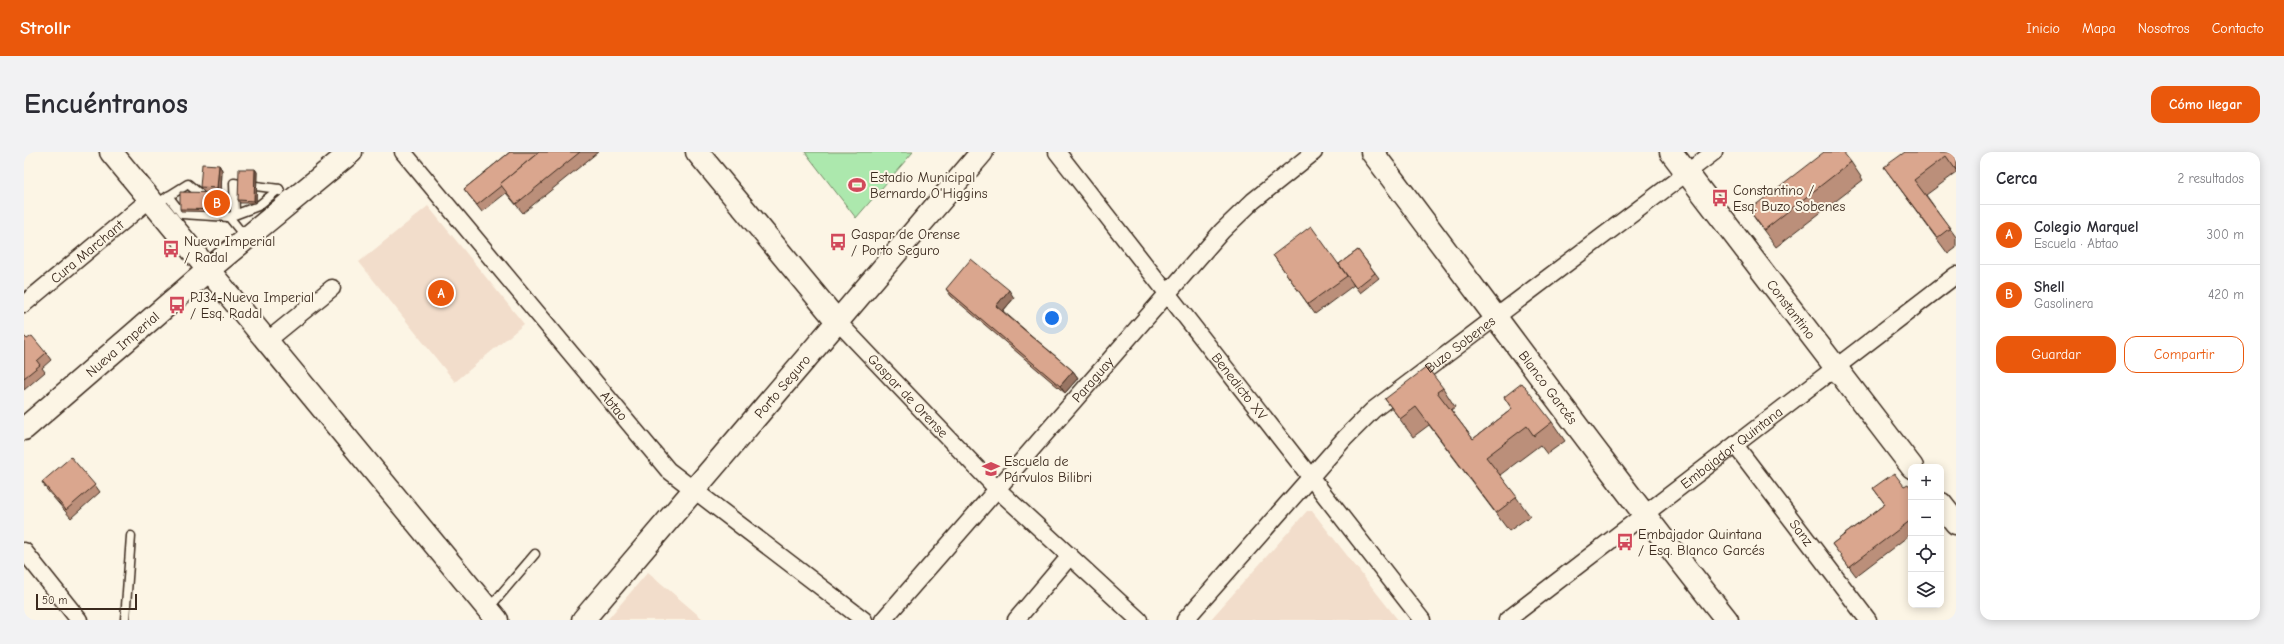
<!DOCTYPE html>
<html lang="es">
<head>
<meta charset="utf-8">
<style>
  body { margin:0; font-family:"Comic Neue",sans-serif; background:#f2f2f3; color:#2b2b33 }
  .controls { position:absolute; right:12px; bottom:12px; display:grid; overflow:hidden; border-radius:8px; box-shadow:0 2px 10px #0003 }
  .controls button { width:36px; height:36px; display:grid; place-items:center; padding:0; border:0; border-bottom:1px solid #e1e1e2; background:#fff; color:#2b2b33; font:20px sans-serif }
  .scale { position:absolute; left:12px; bottom:10px; width:101px; box-sizing:border-box; padding-left:4px; border:2px solid #3b2a1e; border-top:0; font-size:11px; line-height:14px; white-space:nowrap; color:#3b2a1e; -webkit-text-stroke:3px #fcf5e5; paint-order:stroke }
  .you { position:absolute; left:1028px; top:166px; width:14px; height:14px; margin:-10px; border:3px solid #fff; border-radius:50%; background:#1a73e8; box-shadow:0 0 0 6px #1a73e833 }
  .badge { display:grid; place-items:center; width:26px; height:26px; border-radius:50%; background:#ea580c; color:#fff; font-size:13px; font-weight:700 }
  .pin { position:absolute; translate:-50% -50%; border:2px solid #fff; box-shadow:0 1px 4px #0006 }
  .list { margin:0; padding:0; list-style:none }
  h2 { display:flex; justify-content:space-between; align-items:center; height:52px; margin:0; padding:0 16px; font-size:17px }
  h2 small { font-size:13px; font-weight:400; color:#7c7c81 }
  .list li { display:grid; grid-template-columns:26px 1fr auto; gap:12px; align-items:center; box-sizing:border-box; height:60px; padding:0 16px; border-top:1px solid #e1e1e2 }
  .list b { display:block; font-size:15px; white-space:nowrap }
  .list p { margin:0; font-size:13px; white-space:nowrap; color:#7c7c81 }
  .list em { font-size:13px; font-style:normal; color:#7c7c81 }
  .actions { display:flex; gap:8px; padding:12px 16px }
  .actions a { flex:1; padding:9px 0; border:1px solid #ea580c; border-radius:12px; text-align:center; font-size:14px; color:#ea580c }
  .actions .main { background:#ea580c; color:#fff }
  .icon { flex:none; width:22px; height:22px; fill:none; stroke:currentColor; stroke-width:2; stroke-linecap:round; stroke-linejoin:round }
  .map { position:relative; flex:none; width:1932px; height:468px; overflow:hidden; border-radius:12px }
  header { display:flex; align-items:center; gap:24px; box-sizing:border-box; height:56px; padding:0 20px; background:#ea580c; color:#fff }
  header strong { font-size:19px }
  nav { display:flex; gap:22px; margin-inline-start:auto; font-size:14px }
  .intro { display:flex; align-items:center; justify-content:space-between; box-sizing:border-box; height:96px; padding:0 24px }
  h1 { margin:0; font-size:28px }
  .button { padding:10px 18px; border-radius:12px; background:#ea580c; color:#fff; font-size:14px; font-weight:700 }
  main { display:flex; gap:24px; padding:0 24px }
  aside { flex:1; background:#fff; border-radius:12px; box-shadow:0 2px 10px #0003 }
  .map>svg:first-child { display:block }
  .built { fill:#f2ddcb }
  .green { fill:#ace8ad; stroke:#748966 }
  .lines { fill:none; stroke-linecap:round; stroke-linejoin:round }
  .lane-casing { stroke:#3b2a1e; stroke-width:11 }
  .street-casing { stroke:#3b2a1e; stroke-width:19 }
  .secondary-casing { stroke:#3b2a1e; stroke-width:25 }
  .lane { stroke:#fcf5e5; stroke-width:8 }
  .street { stroke:#fcf5e5; stroke-width:16 }
  .secondary { stroke:#fcf5e5; stroke-width:22 }
  .wall { fill:#bb8f7a; stroke:#3b2a1e }
  .shaded-wall { fill:#997463; stroke:#3b2a1e }
  .building { fill:#daa68e; stroke:#3b2a1e }
  .labels { text-anchor:middle; dominant-baseline:central; stroke-width:4; stroke-linejoin:round; paint-order:stroke }
  .poi-label { font-size:14px; fill:#3b2a1e; stroke:#fcf5e5; text-anchor:start }
  .street-label { font-size:14px; fill:#3b2a1e; stroke:#fcf5e5 }
</style>
</head>
<body>
<header>
<strong>Strollr</strong>
<nav><a>Inicio</a><a>Mapa</a><a>Nosotros</a><a>Contacto</a></nav>
</header>
<div class="intro"><h1>Encuéntranos</h1><a class="button">Cómo llegar</a></div>
<main>
<div class="map">
<svg width="1932" height="468" viewBox="0 0 1932 468">
  <rect width="100%" height="100%" fill="#fcf5e5"/>
  <filter id="ink" filterUnits="userSpaceOnUse"><feTurbulence type="fractalNoise" baseFrequency=".025" numOctaves="2"/><feDisplacementMap in="SourceGraphic" scale="8" xChannelSelector="R" yChannelSelector="G"/><feConvolveMatrix kernelMatrix="1 2 1 2 8 2 1 2 1" color-interpolation-filters="sRGB"/></filter>
  <g filter="url(#ink)">
    <!-- built -->
    <g class="built">
      <path d="M404,54L500,172L431,230L335,110Z"/>
      <path d="M1283,359H1288L1374,468H1186Z"/>
      <path d="M624,420L680,468H583Z"/>
    </g>
    <!-- green -->
    <path class="green" d="M781,0H889L832,66Z"/>
    <g class="lines">
      <!-- lane casing -->
      <g class="lane-casing">
        <g id="lane">
          <path d="M232,34L255,37L256,39"/>
          <path d="M144,44L158,62L205,65"/>
          <path d="M140,47L164,32L177,43"/>
          <path d="M211,62L210,31L216,32"/>
          <path d="M222,86L205,65L234,54L255,37"/>
          <path d="M465,456L511,402"/>
          <path d="M101,468L107,384"/>
        </g>
      </g>
      <!-- street casing -->
      <g class="street-casing">
        <g id="street">
          <path id="s1" d="M379,0L644,318L840,468"/>
          <path id="s2" d="M1033,0L1398,468"/>
          <path id="s3" d="M0,152L126,47"/>
          <path id="s4" d="M813,169L972,336L1115,468"/>
          <path d="M243,189L308,136"/>
          <path id="s5" d="M1711,293L1844,468"/>
          <path d="M0,399L55,468"/>
          <path id="s6" d="M859,468L1198,79L1229,49L1290,0"/>
          <path d="M992,468L1046,404"/>
          <path id="s7" d="M1161,468L1321,286L1349,258L1690,0"/>
          <path id="s8" d="M1483,468L1932,123"/>
        </g>
      </g>
      <!-- secondary casing -->
      <g class="secondary-casing">
        <g id="secondary">
          <path d="M87,0L473,468"/>
          <path d="M673,0L813,169"/>
          <path id="s9" d="M1348,0C1466,156 1581,315 1703,468"/>
          <path id="s10" d="M1647,0L1888,315"/>
          <path id="s11" d="M0,277L184,118L327,0"/>
          <path d="M1917,352L1932,371"/>
          <path id="s12" d="M559,468L958,0"/>
        </g>
      </g>
      <!-- lane -->
      <use href="#lane" class="lane"/>
      <!-- street -->
      <use href="#street" class="street"/>
      <!-- secondary -->
      <use href="#secondary" class="secondary"/>
    </g>
    <!-- wall -->
    <g class="wall">
      <path d="M486,0H574L499,61L482,41L458,60L440,37Z"/>
      <path d="M1932,0V21L1902,43L1932,85V96L1924,102L1860,15Z"/>
      <path d="M1827,10L1839,28L1752,95L1737,75L1725,58Z"/>
      <path d="M195,13L198,18L197,40L203,41L205,43L204,60L157,59L156,57L180,40L176,35Z"/>
      <path d="M231,17L233,20L232,51H216L214,48Z"/>
      <path d="M1334,98L1355,126L1336,141L1328,131L1330,133L1291,162L1249,103L1315,112Z"/>
      <path d="M922,137L990,146L979,159L1049,219L1054,226L1041,241L927,144Z"/>
      <path d="M0,184L3,187L22,201L27,208L18,216L21,220L0,238Z"/>
      <path d="M1419,236L1431,255L1427,258L1449,287L1488,257L1480,245L1528,270L1541,289L1523,302L1516,293L1476,323L1506,364L1485,379L1405,273L1389,285L1361,247Z"/>
      <path d="M18,330L71,333L76,340L47,366L23,338Z"/>
      <path d="M1880,334L1887,336V382L1832,424L1808,392L1861,352L1849,336Z"/>
    </g>
    <!-- shaded-wall -->
    <g class="shaded-wall">
      <path d="M195,13L198,18L197,41L193,36Z"/>
      <path d="M231,17L233,20L232,51L230,49Z"/>
      <path d="M203,41L205,43L204,60L203,58Z"/>
      <path d="M985,138L990,146L977,161L972,154Z"/>
      <path d="M1049,219L1054,226L1041,241L1036,234Z"/>
    </g>
    <!-- building -->
    <g class="building">
      <path d="M486,0H515L476,32L477,34L453,53L440,37Z"/>
      <path d="M515,0H556L492,52L476,32Z"/>
      <path d="M1800,0H1819L1827,10L1740,78L1725,58Z"/>
      <path d="M1881,0H1932V18L1922,4L1890,28L1926,76L1913,86L1860,15Z"/>
      <path d="M178,12L195,13L193,36L176,35Z"/>
      <path d="M215,17H231L230,49L214,48Z"/>
      <path d="M156,40L203,41V58L156,57Z"/>
      <path d="M1287,74L1323,124L1284,152L1249,103Z"/>
      <path d="M1334,98L1351,121L1332,136L1315,112Z"/>
      <path d="M947,107L985,138L972,154L1049,219L1036,234L922,137Z"/>
      <path d="M0,184L3,187L8,184L22,201L13,209L16,213L0,226Z"/>
      <path d="M1403,215L1419,236L1413,240L1449,287L1488,257L1480,245L1498,231L1528,270L1510,284L1503,274L1462,305L1493,345L1472,361L1392,255L1376,267L1361,247Z"/>
      <path d="M47,305L71,333L42,358L18,330Z"/>
      <path d="M1870,321L1880,334L1884,332L1887,336V368L1825,415L1808,392L1861,352L1849,336Z"/>
    </g>
  </g>
  <!-- icons -->
  <defs>
    <g id="stadium-bare" transform="scale(1.38)"><path d="M0-5a6.5 5 0 1 0 0 10a6.5 5 0 1 0 0-10ZM-3.5-1.8h7v3.6h-7Z" fill="#d1495b" stroke="#fcf5e5" stroke-width="2.5" paint-order="stroke"/></g>
    <g id="bus-bare" transform="scale(1.38)"><path d="M-5-6H5V4H4V6H2V4H-2V6H-4V4H-5ZM-3.5-4V0h7V-4ZM-3.5 1.2v1.5H-2V1.2ZM2 1.2v1.5H3.5V1.2Z" fill="#d1495b" stroke="#fcf5e5" stroke-width="2.5" paint-order="stroke"/></g>
    <g id="school-bare" transform="scale(1.38)"><path d="M0-5L7-2L0 1L-7-2ZM-4 1L0 2.5L4 1V4Q0 6-4 4Z" fill="#d1495b" stroke="#fcf5e5" stroke-width="2.5" paint-order="stroke"/></g>
  </defs>
  <g fill-rule="evenodd">
    <use href="#stadium-bare" x="833" y="33"/>
    <use href="#bus-bare" x="1696" y="46"/>
    <use href="#bus-bare" x="814" y="90"/>
    <use href="#bus-bare" x="147" y="97"/>
    <use href="#bus-bare" x="153" y="153"/>
    <use href="#school-bare" x="967" y="317"/>
    <use href="#bus-bare" x="1601" y="390"/>
  </g>
  <g class="labels">
    <!-- poi labels -->
    <g class="poi-label">
      <text x="846" y="25">Estadio Municipal<tspan x="846" dy="16">Bernardo O'Higgins</tspan></text>
      <text x="1709" y="38">Constantino /<tspan x="1709" dy="16">Esq. Buzo Sobenes</tspan></text>
      <text x="827" y="82">Gaspar de Orense<tspan x="827" dy="16">/ Porto Seguro</tspan></text>
      <text x="160" y="89">Nueva Imperial<tspan x="160" dy="16">/ Radal</tspan></text>
      <text x="166" y="145">PJ34-Nueva Imperial<tspan x="166" dy="16">/ Esq. Radal</tspan></text>
      <text x="980" y="309">Escuela de<tspan x="980" dy="16">Párvulos Bilibri</tspan></text>
      <text x="1614" y="382">Embajador Quintana<tspan x="1614" dy="16">/ Esq. Blanco Garcés</tspan></text>
    </g>
    <!-- street labels -->
    <g class="street-label">
      <text stroke="none"><textPath href="#s3" startOffset="82">Cura Marchant</textPath></text>
      <text stroke="none"><textPath href="#s10" startOffset="198">Constantino</textPath></text>
      <text stroke="none"><textPath href="#s11" startOffset="130">Nueva Imperial</textPath></text>
      <text stroke="none"><textPath href="#s7" startOffset="391">Buzo Sobenes</textPath></text>
      <text stroke="none"><textPath href="#s6" startOffset="319">Paraguay</textPath></text>
      <text stroke="none"><textPath href="#s12" startOffset="307">Porto Seguro</textPath></text>
      <text stroke="none"><textPath href="#s2" startOffset="297">Benedicto XV</textPath></text>
      <text stroke="none"><textPath href="#s9" startOffset="294">Blanco Garcés</textPath></text>
      <text stroke="none"><textPath href="#s4" startOffset="103">Gaspar de Orense</textPath></text>
      <text stroke="none"><textPath href="#s1" startOffset="330">Abtao</textPath></text>
      <text stroke="none"><textPath href="#s8" startOffset="283">Embajador Quintana</textPath></text>
      <text stroke="none"><textPath href="#s5" startOffset="110">Sanz</textPath></text>
    </g>
  </g>
</svg>
<div class="controls">
<button>+</button>
<button>−</button>
<button><svg class="icon" aria-label="locate" viewBox="0 0 24 24"><circle cx="12" cy="12" r="6"/><path d="M12 2v4M12 18v4M2 12h4M18 12h4"/></svg></button>
<button><svg class="icon" aria-label="layers" viewBox="0 0 24 24"><path d="M12 4l9 5-9 5-9-5zM3 14l9 5 9-5"/></svg></button>
</div>
<div class="scale">50 m</div>
<div class="you"></div>
<div class="pin badge" style="left:417px;top:141px">A</div>
<div class="pin badge" style="left:193px;top:51px">B</div>
</div>
<aside>
<h2>Cerca<small>2 resultados</small></h2>
<ul class="list">
<li><span class="badge">A</span><div><b>Colegio Marquel</b><p>Escuela · Abtao</p></div><em>300 m</em></li>
<li><span class="badge">B</span><div><b>Shell</b><p>Gasolinera</p></div><em>420 m</em></li>
</ul>
<div class="actions"><a class="main">Guardar</a><a>Compartir</a></div>
</aside>
</main>
</body>
</html>
